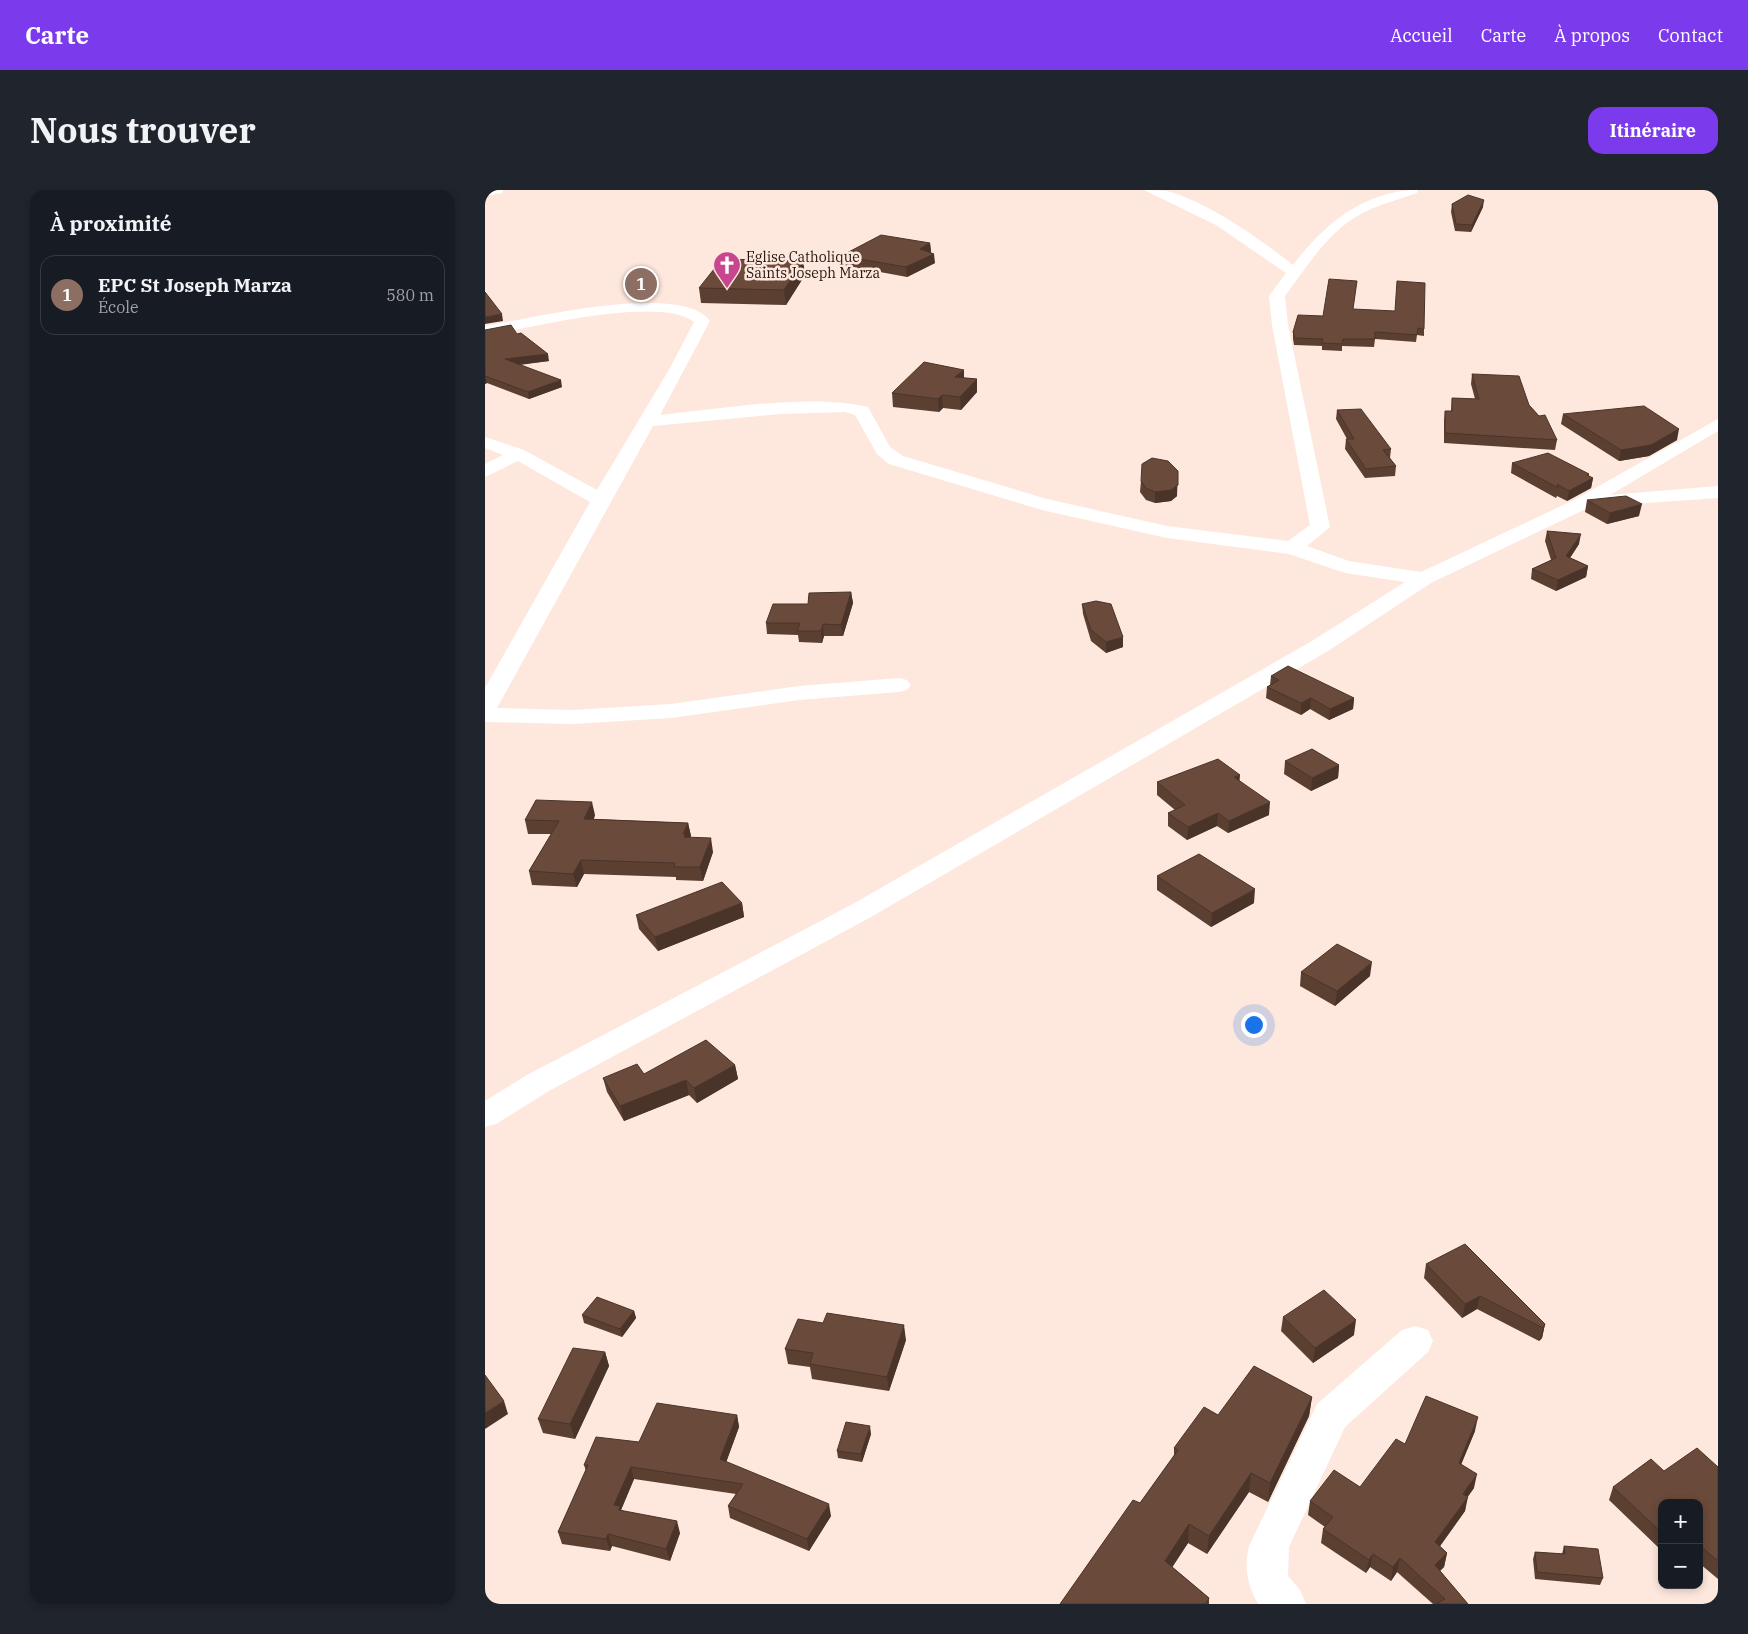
<!DOCTYPE html>
<html lang="fr">
<head>
<meta charset="utf-8">
<style>
  body { margin:0; font-family:"IBM Plex Serif",serif; background:#20242c; color:#f1f3f6 }
  .controls { position:absolute; right:15px; bottom:15px; display:grid; overflow:hidden; border-radius:10px; box-shadow:0 2px 8px #0003 }
  .controls button { width:45px; height:45px; display:grid; place-items:center; padding:0; border:0; border-bottom:1px solid #363941; background:#171b24; color:#f1f3f6; font:25px sans-serif }
  .you { position:absolute; left:768px; top:834px; width:18px; height:18px; margin:-12px; border:4px solid #fff; border-radius:50%; background:#1a73e8; box-shadow:0 0 0 8px #1a73e833 }
  .badge { display:grid; place-items:center; width:32px; height:32px; border-radius:50%; background:#7c3aed; color:#fff; font-size:16px; font-weight:700 }
  .pin { position:absolute; translate:-50% -50%; border:2px solid #fff; box-shadow:0 1px 5px #0006 }
  .list { margin:0; padding:0; list-style:none }
  h2 { display:flex; justify-content:space-between; align-items:center; height:65px; margin:0; padding:0 20px; font-size:21px }
  h2 small { font-size:16px; font-weight:400; color:#9ea1a6 }
  .list li { display:grid; grid-template-columns:32px 1fr auto; gap:15px; align-items:center; box-sizing:border-box; height:80px; margin:0 10px 10px; padding:0 10px; border:1px solid #363941; border-radius:15px }
  .list b { display:block; font-size:19px; white-space:nowrap }
  .list p { margin:0; font-size:16px; white-space:nowrap; color:#9ea1a6 }
  .list em { font-size:16px; font-style:normal; color:#9ea1a6 }
  .map { position:relative; flex:none; width:1233px; height:1414px; overflow:hidden; border-radius:15px }
  header { display:flex; align-items:center; gap:30px; box-sizing:border-box; height:70px; padding:0 25px; background:#7c3aed; color:#fff }
  header strong { font-size:24px }
  nav { display:flex; gap:28px; margin-inline-start:auto; font-size:18px }
  .intro { display:flex; align-items:center; justify-content:space-between; box-sizing:border-box; height:120px; padding:0 30px }
  h1 { margin:0; font-size:35px }
  .button { padding:12px 22px; border-radius:15px; background:#7c3aed; color:#fff; font-size:18px; font-weight:700 }
  main { display:flex; gap:30px; padding:0 30px }
  aside { flex:1; background:#171b24; border-radius:15px; box-shadow:0 2px 8px #0003 }
  .map>svg:first-child { display:block }
  .lines { fill:none; stroke-linecap:round; stroke-linejoin:round }
  .minor { fill:#fff; fill-rule:evenodd }
  .wall { fill:#5b4032 }
  .shaded-wall { fill:#4a3429 }
  .building { fill:#6a4a3a; stroke:#4a3429 }
  .labels { text-anchor:middle; dominant-baseline:central; stroke-width:5; stroke-linejoin:round; paint-order:stroke }
  .far-poi-label { font-size:14px; fill:#231710; stroke:#fee8dd; text-anchor:start }
</style>
</head>
<body>
<header>
<strong>Carte</strong>
<nav><a>Accueil</a><a>Carte</a><a>À propos</a><a>Contact</a></nav>
</header>
<div class="intro"><h1>Nous trouver</h1><a class="button">Itinéraire</a></div>
<main>
<aside>
<h2>À proximité<small></small></h2>
<ul class="list">
<li><span class="badge" style="background:#8d6e63">1</span><div><b>EPC St Joseph Marza</b><p>École</p></div><em>580 m</em></li>
</ul>
</aside>
<div class="map">
<svg width="1233" height="1414" viewBox="0 0 1233 1414">
  <rect width="100%" height="100%" fill="#fee8dd"/>
  <g class="lines">
    <!-- minor -->
    <g class="minor">
      <path d="M0,0H18L17,3L0,6Z"/>
      <path d="M659,0C666,0 675,0 682,1C723,12 775,49 808,75C839,34 880,0 933,0L932,3C912,10 892,15 874,25C842,43 821,78 800,106L803,135L845,337L822,356L864,371L936,382L1089,310L1233,229V241L1125,305L1233,296V308L1105,317L946,393L843,461L386,727L64,901L11,934L0,937V911L42,885L366,715L827,451L920,392L860,383L804,364L682,348L557,320L404,274L392,264L370,225L360,222L296,224L168,236L12,518L88,520L186,514L314,496L414,488L422,490L426,495L422,500L414,502L314,510L186,528L88,534L0,532V498L105,312L33,271L0,287V274L18,265L0,258V247L39,260L112,300L185,178L209,132C174,105 44,138 0,146V136C43,129 197,91 225,131L175,225C235,219 326,203 383,217L405,257L418,266L562,309L682,336L803,351L825,335L787,135L784,106L801,83L731,35Z"/>
      <path d="M930,1136L943,1140L948,1151L943,1162L860,1237L804,1357L803,1386L815,1400L821,1414H773C762,1394 759,1378 764,1356L832,1214L917,1140Z"/>
    </g>
  </g>
  <!-- wall -->
  <g class="wall">
    <path d="M967,14L998,17L986,42L970,41L966,22Z"/>
    <path d="M445,53L446,62L450,73L422,87L357,75L356,66Z"/>
    <path d="M318,71L320,85L301,115L216,113L214,98Z"/>
    <path d="M869,119L939,139V146L932,145L931,152L890,149L889,157L857,156V161L837,160V156L809,155L808,149V142L838,126Z"/>
    <path d="M0,140L32,144L64,171L35,175L77,197L44,209L2,193L0,194Z"/>
    <path d="M479,180V188L492,189V202L476,220L458,218L454,222L408,217L407,203Z"/>
    <path d="M987,184L1044,215L1054,226L1072,250L1070,260L959,253V231L960,221H966L967,208L990,209L986,194Z"/>
    <path d="M852,220L906,259L905,268L911,276L910,286L880,288L860,259L861,249H862L851,229Z"/>
    <path d="M1078,224L1192,250L1164,266L1134,271L1076,234Z"/>
    <path d="M1027,273L1104,284L1103,286L1108,288L1106,298L1082,311L1072,306L1071,308L1026,283Z"/>
    <path d="M656,291L692,306L686,311L670,313L661,310L655,302Z"/>
    <path d="M1102,310L1154,326L1122,334L1100,322Z"/>
    <path d="M1062,341L1094,354L1085,368L1103,376L1101,387L1071,401L1046,389L1047,379L1066,370L1060,351Z"/>
    <path d="M366,402L368,413L358,446H339L337,453L314,452L313,445L282,444L281,433L323,414Z"/>
    <path d="M597,414L638,457L621,463L606,451L598,424Z"/>
    <path d="M786,486L869,508L868,519L844,530L825,519L816,525L781,508L782,497L785,495Z"/>
    <path d="M800,571L854,575L853,588L826,601L799,584Z"/>
    <path d="M754,591L784,625L743,643L732,636L702,650L683,636V623L690,620L672,605V592Z"/>
    <path d="M110,625L109,629L203,633L206,646L205,648L228,662L218,691L191,690V687L99,684L92,697L47,695L44,681L66,644H43L40,630Z"/>
    <path d="M672,686L769,713L726,737L672,700Z"/>
    <path d="M257,713L259,727L173,761L154,739L151,725Z"/>
    <path d="M816,782L885,786L850,816L815,796Z"/>
    <path d="M250,875L253,889L212,913L204,905L139,931L122,902L118,888L159,884Z"/>
    <path d="M941,1074L1060,1134L1057,1148L1054,1151L992,1119L977,1128L939,1088Z"/>
    <path d="M149,1121L151,1128L137,1147L99,1133L97,1125Z"/>
    <path d="M798,1127L869,1145L828,1173L796,1141Z"/>
    <path d="M421,1150L404,1201L327,1189L325,1177L303,1174L300,1159Z"/>
    <path d="M120,1162L124,1176L90,1249L58,1243L53,1229Z"/>
    <path d="M827,1207L824,1226L783,1312L764,1302L722,1364L703,1353L687,1377L724,1408V1414H575L655,1313L689,1266V1258L733,1225Z"/>
    <path d="M252,1225L254,1237L241,1272L346,1326L324,1361L245,1328L243,1316L251,1304L149,1289L136,1320L195,1343L185,1371L127,1356L125,1361L77,1354L73,1342L101,1281L99,1275L154,1252Z"/>
    <path d="M990,1241L976,1274L989,1298L982,1307L980,1321L955,1356L962,1363L959,1377L955,1381L983,1414H948L912,1382L906,1391L885,1377L881,1383L836,1353L838,1339L840,1337L823,1325L825,1311L875,1297L920,1254Z"/>
    <path d="M386,1244L377,1272L353,1268L352,1261Z"/>
    <path d="M1233,1277V1389L1214,1373V1313H1177V1361L1124,1310L1128,1297L1179,1281Z"/>
    <path d="M1079,1356L1118,1388L1115,1395L1050,1389L1048,1369L1050,1362L1077,1364Z"/>
  </g>
  <!-- shaded-wall -->
  <g class="shaded-wall">
    <path d="M999,10L998,17L986,42L987,35Z"/>
    <path d="M445,53L446,62L435,59Z"/>
    <path d="M449,64L450,73L422,87L421,77Z"/>
    <path d="M318,71L320,85L301,115L299,100Z"/>
    <path d="M17,124L18,131L0,134V127Z"/>
    <path d="M63,164L64,171L21,176L20,169Z"/>
    <path d="M479,180V193L470,187Z"/>
    <path d="M0,186L2,193L0,194Z"/>
    <path d="M492,189V202L476,220L475,207Z"/>
    <path d="M76,190L77,197L44,209L43,202Z"/>
    <path d="M457,205L458,218L454,222L453,209Z"/>
    <path d="M1194,239L1192,250L1164,266L1134,271L1136,260Z"/>
    <path d="M693,281L692,306L686,311L670,313V302Z"/>
    <path d="M1104,284L1102,291L1108,288L1106,298L1082,311L1084,301L1102,285Z"/>
    <path d="M1157,314L1154,326L1122,334L1125,323Z"/>
    <path d="M1096,344L1094,354L1079,377L1081,366Z"/>
    <path d="M1103,376L1101,387L1071,401L1073,390Z"/>
    <path d="M366,402L368,413L358,446L356,435Z"/>
    <path d="M338,434L339,446L337,453L336,441Z"/>
    <path d="M638,447V457L621,463V452Z"/>
    <path d="M826,508L825,519L816,525V513Z"/>
    <path d="M869,508L868,519L844,530L845,519Z"/>
    <path d="M854,575L853,588L826,601L827,588Z"/>
    <path d="M755,585L754,598L749,587Z"/>
    <path d="M107,612L110,625L102,642L99,629Z"/>
    <path d="M785,612L784,625L743,643L744,631Z"/>
    <path d="M733,623L732,636L702,650L703,637Z"/>
    <path d="M203,633L206,646L202,654L198,644Z"/>
    <path d="M226,648L228,662L218,691L215,677Z"/>
    <path d="M96,670L99,684L92,697L88,684Z"/>
    <path d="M770,699L769,713L726,737L727,723Z"/>
    <path d="M257,713L259,727L173,761L170,747Z"/>
    <path d="M887,772L885,786L850,816L852,801Z"/>
    <path d="M250,875L253,889L212,913L209,898Z"/>
    <path d="M201,890L204,905L139,931L135,916Z"/>
    <path d="M995,1106L992,1119L977,1128L980,1114Z"/>
    <path d="M149,1121L151,1128L137,1147L135,1139Z"/>
    <path d="M871,1130L869,1145L828,1173L830,1158Z"/>
    <path d="M1060,1134L1057,1148L1054,1151L1058,1138Z"/>
    <path d="M419,1135L421,1150L404,1201L402,1187Z"/>
    <path d="M120,1162L124,1176L90,1249L85,1234Z"/>
    <path d="M827,1207L824,1226L783,1312L785,1293Z"/>
    <path d="M19,1211L23,1224L0,1239V1223Z"/>
    <path d="M252,1225L254,1237L238,1281L235,1269Z"/>
    <path d="M993,1227L990,1241L971,1287L974,1273Z"/>
    <path d="M385,1236L386,1244L377,1272L376,1264Z"/>
    <path d="M146,1277L149,1289L136,1320L139,1328L129,1315Z"/>
    <path d="M766,1283L764,1302L722,1364L724,1346Z"/>
    <path d="M992,1284L989,1298L975,1318L978,1304Z"/>
    <path d="M983,1307L980,1321L948,1366L950,1352Z"/>
    <path d="M344,1314L346,1326L324,1361L322,1349Z"/>
    <path d="M192,1331L195,1343L185,1371L181,1359Z"/>
    <path d="M704,1334L703,1353L679,1390L680,1371Z"/>
    <path d="M123,1344L127,1356L125,1361L121,1349Z"/>
    <path d="M962,1363L959,1377L947,1388L950,1375Z"/>
    <path d="M888,1364L885,1377L881,1383L884,1370Z"/>
    <path d="M915,1368L912,1382L906,1391L908,1377Z"/>
  </g>
  <!-- building -->
  <g class="building">
    <path d="M983,5L999,10L987,35L971,34L967,14Z"/>
    <path d="M396,45L445,53L435,59L449,64L421,77L356,66Z"/>
    <path d="M237,69L318,71L299,100L214,98Z"/>
    <path d="M844,89L872,91L868,119L910,121L912,91L940,93L939,139L933,138L932,145L890,142V149H858L857,154L837,153L838,149L810,148L808,142L813,125L838,126Z"/>
    <path d="M0,102L17,124L0,127Z"/>
    <path d="M26,135L32,144L36,143L63,164L20,169L76,190L43,202L0,186V140Z"/>
    <path d="M439,172L479,180L470,187L492,189L475,207L457,205L453,209L407,203Z"/>
    <path d="M987,184L1034,186L1044,215L1054,226L1060,225L1072,250L960,243V221H967V208L994,209Z"/>
    <path d="M1159,216L1194,239L1166,255L1136,260L1078,224Z"/>
    <path d="M876,219L906,259L898,260L911,276L881,279L861,249H869L852,220Z"/>
    <path d="M1063,263L1104,284L1102,285L1108,288L1084,301L1072,294L1073,298L1027,273Z"/>
    <path d="M667,268L683,271L693,281V295L686,300L670,302L661,298L656,291L657,274Z"/>
    <path d="M1141,306L1157,314L1125,323L1102,310Z"/>
    <path d="M1062,341L1096,344L1081,366L1103,376L1073,390L1047,379L1071,368Z"/>
    <path d="M366,402L356,435L338,434L336,441H312L315,433H281L288,414H323L324,403Z"/>
    <path d="M611,411L626,414L638,447L621,452L606,440L597,414Z"/>
    <path d="M803,476L869,508L845,519L826,508L816,513L782,497L794,490L786,486Z"/>
    <path d="M827,559L854,575L827,588L800,571Z"/>
    <path d="M733,569L755,585L749,587L785,612L744,631L733,623L703,637L683,623L700,615L672,592Z"/>
    <path d="M51,610L107,612L99,629L203,633L198,644H201L199,647L226,648L215,677H189L190,673L96,670L88,684L44,681L74,631L40,630Z"/>
    <path d="M714,664L770,699L727,723L672,686Z"/>
    <path d="M237,692L257,713L170,747L151,725Z"/>
    <path d="M852,754L887,772L852,801L816,782Z"/>
    <path d="M221,850L250,875L209,898L201,890L135,916L118,888L152,874L159,884Z"/>
    <path d="M980,1054L1060,1134L1058,1138L995,1106L980,1114L941,1074Z"/>
    <path d="M839,1100L871,1130L830,1158L798,1127Z"/>
    <path d="M112,1107L149,1121L135,1139L97,1125Z"/>
    <path d="M342,1123L419,1135L402,1187L325,1174L328,1163L300,1159L313,1129L338,1133Z"/>
    <path d="M88,1158L120,1162L85,1234L53,1229Z"/>
    <path d="M769,1176L827,1207L785,1293L766,1283L724,1346L704,1334L680,1371L724,1408L721,1414H575L648,1310L655,1313L693,1260L689,1258L719,1217L733,1225Z"/>
    <path d="M0,1185L19,1211L0,1223Z"/>
    <path d="M941,1206L993,1227L974,1273L992,1284L978,1304L983,1307L950,1352L962,1363L950,1375L983,1414H951L960,1409L915,1368L908,1377L888,1364L884,1370L838,1339L848,1327L825,1311L849,1280L875,1297L911,1249L920,1254Z"/>
    <path d="M172,1213L252,1225L235,1269L344,1314L322,1349L243,1316L258,1294L146,1277L129,1315L135,1316L134,1320L192,1331L181,1359L123,1344L121,1349L73,1342L103,1275H99L111,1247L154,1252Z"/>
    <path d="M361,1232L385,1236L376,1264L352,1261Z"/>
    <path d="M1212,1258L1233,1277V1371L1214,1355V1313H1177V1343L1128,1297L1166,1269L1179,1281Z"/>
    <path d="M1079,1356L1113,1359L1118,1388L1052,1382L1050,1362L1080,1364Z"/>
  </g>
  <!-- icons -->
  <defs>
    <g id="church-pin" transform="scale(1.4375)"><path d="M0 17L-7.5 6A9.5 9.5 0 1 1 7.5 6Z" fill="#c8468e" stroke="#fee8dd"/><path d="M-1.2-6h2.4v3.5h3.3v2.4h-3.3V6h-2.4V-.1h-3.3v-2.4h3.3Z" fill="#fff"/></g>
  </defs>
  <g fill-rule="evenodd">
    <use href="#church-pin" x="242" y="75"/>
  </g>
  <g class="labels">
    <!-- far-poi labels -->
    <g class="far-poi-label">
      <text x="261" y="67">Eglise Catholique<tspan x="261" dy="16">Saints Joseph Marza</tspan></text>
    </g>
  </g>
</svg>
<div class="controls">
<button>+</button>
<button>−</button>
</div>
<div class="you"></div>
<div class="pin badge" style="left:156px;top:94px;background:#8d6e63">1</div>
</div>
</main>
</body>
</html>
